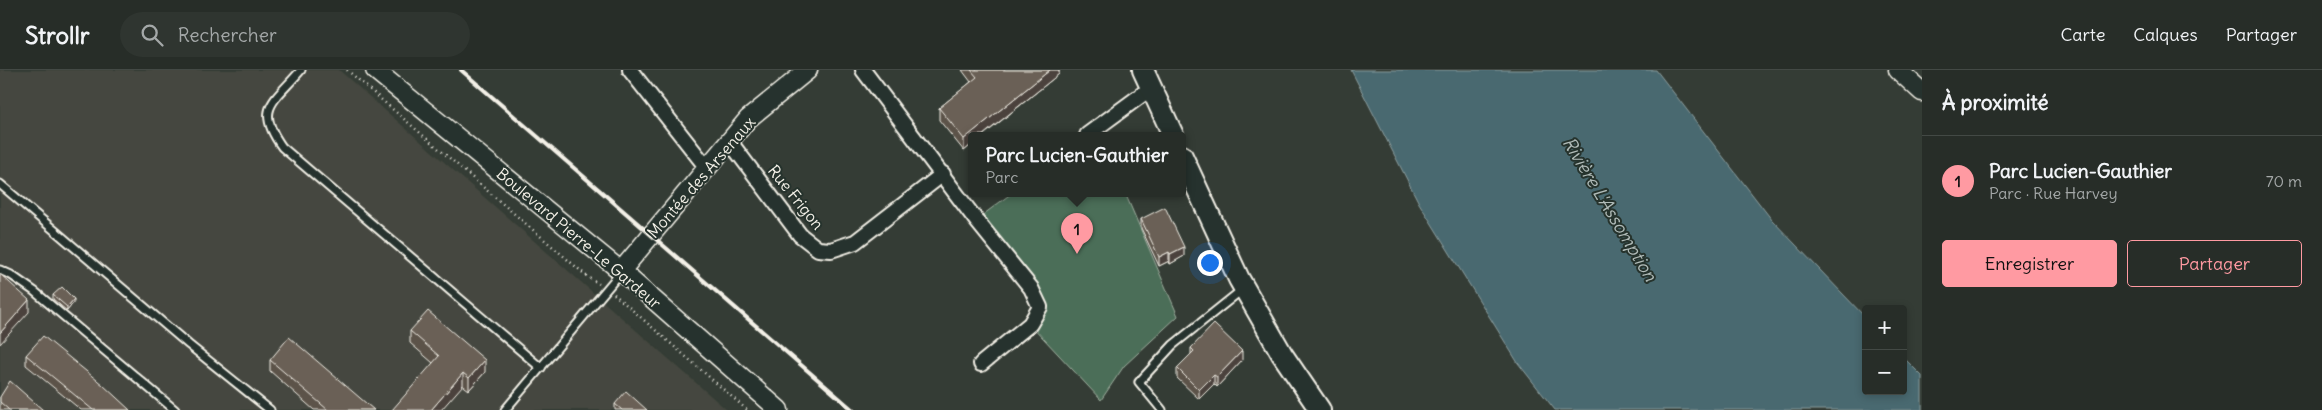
<!DOCTYPE html>
<html lang="fr">
<head>
<meta charset="utf-8">
<style>
  body { margin:0; font-family:Delius,sans-serif; background:#2f3530; color:#f1f3f6 }
  .controls { position:absolute; right:15px; bottom:15px; display:grid; overflow:hidden; border-radius:5px; box-shadow:0 2px 8px #0003 }
  .controls button { width:45px; height:45px; display:grid; place-items:center; padding:0; border:0; border-bottom:1px solid #434945; background:#272d28; color:#f1f3f6; font:25px sans-serif }
  .you { position:absolute; left:1209px; top:192px; width:18px; height:18px; margin:-12px; border:4px solid #fff; border-radius:50%; background:#1a73e8; box-shadow:0 0 0 8px #1a73e833 }
  .badge { display:grid; place-items:center; width:32px; height:32px; border-radius:50%; background:#ff9aa2; color:#111; font-size:16px; font-weight:700 }
  .pin { position:absolute; translate:-50% -41px; filter:drop-shadow(0 1px 2px #0008) }
  .pin::after { content:''; position:absolute; top:26px; width:18px; height:15px; background:inherit; clip-path:polygon(0 0,100% 0,50% 100%) }
  .popup { position:absolute; left:968px; top:62px; width:218px; height:65px; box-sizing:border-box; display:grid; place-content:center; border-radius:5px; background:#272d28; filter:drop-shadow(0 1px 4px #0005); font-size:16px; white-space:nowrap; color:#a4a8a8 }
  .popup b { font-size:19px; color:#f1f3f6 }
  .popup::after { content:''; position:absolute; left:50%; top:100%; margin-left:-10px; border:10px solid transparent; border-top-color:#272d28 }
  .list { margin:0; padding:0; list-style:none }
  h2 { display:flex; justify-content:space-between; align-items:center; height:65px; margin:0; padding:0 20px; font-size:21px }
  h2 small { font-size:16px; font-weight:400; color:#a4a8a8 }
  .list li { display:grid; grid-template-columns:32px 1fr auto; gap:15px; align-items:center; box-sizing:border-box; height:90px; padding:0 20px; border-top:1px solid #434945 }
  .list b { display:block; font-size:19px; white-space:nowrap }
  .list p { margin:0; font-size:16px; white-space:nowrap; color:#a4a8a8 }
  .list em { font-size:16px; font-style:normal; color:#a4a8a8 }
  .actions { display:flex; gap:10px; padding:15px 20px }
  .actions a { flex:1; padding:11px 0; border:1px solid #ff9aa2; border-radius:5px; text-align:center; font-size:18px; color:#ff9aa2 }
  .actions .main { background:#ff9aa2; color:#111 }
  .icon { flex:none; width:28px; height:28px; fill:none; stroke:currentColor; stroke-width:2; stroke-linecap:round; stroke-linejoin:round }
  .map { position:relative; flex:none; width:1922px; height:340px; overflow:hidden }
  header { display:flex; align-items:center; gap:30px; box-sizing:border-box; height:70px; padding:0 25px; background:#272d28; border-bottom:1px solid #434945 }
  header strong { font-size:24px }
  nav { display:flex; gap:28px; margin-inline-start:auto; font-size:18px }
  .search { width:350px; height:45px; background:#2f3530; display:flex; align-items:center; gap:12px; box-sizing:border-box; padding:0 18px; border-radius:28px; color:#a4a8a8; font-size:19px }
  main { display:flex }
  aside { flex:1; background:#272d28 }
  .map>svg:first-child { display:block }
  .built { fill:#44473f }
  .green { fill:#4c6e59; stroke:#a0b0a0 }
  .water { fill:#496970; stroke:#8d9fa0 }
  .lines { fill:none; stroke-linecap:round; stroke-linejoin:round }
  .service-casing { stroke:#f4f1e8; stroke-width:11 }
  .minor-casing { stroke:#f4f1e8; stroke-width:18 }
  .tertiary-casing { stroke:#f4f1e8; stroke-width:21 }
  .secondary-casing { stroke:#f4f1e8; stroke-width:24 }
  .path { stroke:#f4f1e8; stroke-width:2.5; stroke-dasharray:1 4; stroke-linecap:butt }
  .service { stroke:#26332d; stroke-width:7 }
  .minor { stroke:#26332d; stroke-width:14 }
  .tertiary { stroke:#26332d; stroke-width:18 }
  .secondary { stroke:#26332d; stroke-width:20 }
  .rail { stroke:#f4f1e8; stroke-width:4 }
  .wall { fill:#5c534a; stroke:#f4f1e8 }
  .shaded-wall { fill:#4b433c; stroke:#f4f1e8 }
  .building { fill:#6b6056; stroke:#f4f1e8 }
  .labels { text-anchor:middle; dominant-baseline:central; stroke-width:4; stroke-linejoin:round; paint-order:stroke }
  .street-label { font-size:16px; fill:#f4f1e8; stroke:#26332d }
  .water-label { font-size:18px; font-style:italic; fill:#b0bbb8; stroke:#26332d }
</style>
</head>
<body>
<header>
<strong>Strollr</strong>
<div class="search"><svg class="icon" aria-label="search" viewBox="0 0 24 24"><circle cx="10" cy="10" r="6"/><path d="M15 15l6 6"/></svg>Rechercher</div>
<nav><a>Carte</a><a>Calques</a><a>Partager</a></nav>
</header>
<main>
<div class="map">
<svg width="1922" height="340" viewBox="0 0 1922 340">
  <rect width="100%" height="100%" fill="#343c35"/>
  <filter id="ink" filterUnits="userSpaceOnUse"><feTurbulence type="fractalNoise" baseFrequency=".02" numOctaves="2"/><feDisplacementMap in="SourceGraphic" scale="10" xChannelSelector="R" yChannelSelector="G"/><feConvolveMatrix kernelMatrix="1 2 1 2 8 2 1 2 1" color-interpolation-filters="sRGB"/></filter>
  <g filter="url(#ink)">
    <!-- built -->
    <path class="built" d="M0,0H339L727,340H0Z"/>
    <!-- green -->
    <path class="green" d="M1012,123H1125L1178,246L1124,296L1101,330L1030,254L1040,237L976,150Z"/>
    <!-- water -->
    <path class="water" d="M1351,0H1656L1772,150L1866,248V321H1903V287L1922,306V340H1555L1518,293L1419,133Z"/>
    <g class="lines">
      <!-- service casing -->
      <g class="service-casing">
        <g id="service">
          <path d="M301,0C274,32 254,38 282,77L541,298"/>
          <path d="M0,114L189,275L270,340"/>
          <path d="M0,200L11,205L34,221L175,340"/>
          <path d="M505,340L621,202"/>
          <path d="M1162,340L1139,312L1173,275L1243,219"/>
        </g>
      </g>
      <!-- minor casing -->
      <g class="minor-casing">
        <g id="minor">
          <path d="M630,0L707,98"/>
          <path d="M863,0L976,150L1031,218L1040,237L1030,254L981,294"/>
          <path d="M1087,65L1151,18"/>
          <path d="M730,72L800,165L818,179L831,180L855,172L943,104"/>
        </g>
      </g>
      <!-- tertiary casing -->
      <g class="tertiary-casing">
        <g id="tertiary">
          <path d="M375,0L621,201L779,340"/>
          <path d="M1898,0L1922,22"/>
          <path d="M621,201L748,49L808,0"/>
        </g>
      </g>
      <!-- secondary casing -->
      <g class="secondary-casing">
        <g id="secondary">
          <path d="M1143,0L1173,65"/>
          <path d="M1182,86L1239,209L1282,284L1320,340"/>
        </g>
      </g>
      <!-- path -->
      <g class="path">
        <path d="M347,0L589,208L599,214"/>
        <path d="M614,224L747,340"/>
      </g>
      <!-- service -->
      <use href="#service" class="service"/>
      <!-- minor -->
      <use href="#minor" class="minor"/>
      <!-- tertiary -->
      <use href="#tertiary" class="tertiary"/>
      <!-- secondary -->
      <use href="#secondary" class="secondary"/>
      <!-- rail -->
      <path class="rail" d="M461,0L853,340"/>
    </g>
    <!-- wall -->
    <g class="wall">
      <path d="M962,0H1059V4L964,81L939,50V38L971,12Z"/>
      <path d="M1141,149L1184,186L1170,194L1169,191L1159,196L1141,158Z"/>
      <path d="M53,225L74,232L67,241L53,229Z"/>
      <path d="M410,261L485,302L469,320L433,293L410,273Z"/>
      <path d="M1191,278L1242,290L1217,317L1214,314L1199,329L1177,308V298L1191,284Z"/>
      <path d="M26,285L130,340H81L26,295Z"/>
      <path d="M270,290L374,340H314L270,301Z"/>
      <path d="M0,327L43,340H0Z"/>
      <path d="M615,334L647,340H615Z"/>
    </g>
    <!-- shaded-wall -->
    <g class="shaded-wall">
      <path d="M1050,0H1059V4L983,65H972V74L964,81V69Z"/>
      <path d="M1184,177V186L1170,194V184Z"/>
      <path d="M1169,182V191L1159,196V187Z"/>
      <path d="M74,229V232L67,241V237Z"/>
      <path d="M29,230V242L0,274V263Z"/>
      <path d="M1242,281V290L1217,317V307Z"/>
      <path d="M485,290V302L469,320V308Z"/>
      <path d="M463,303V315L441,340H431Z"/>
      <path d="M1214,305V314L1199,329V320Z"/>
    </g>
    <!-- building -->
    <g class="building">
      <path d="M971,0H1050L964,69L939,38L977,7Z"/>
      <path d="M1165,137L1184,177L1170,184L1169,182L1159,187L1141,149Z"/>
      <path d="M0,204L29,230L0,263Z"/>
      <path d="M62,217L74,229L67,237L53,225Z"/>
      <path d="M428,241L485,290L469,308L463,303L431,340H392L439,286L410,261Z"/>
      <path d="M1214,254L1242,281L1217,307L1214,305L1199,320L1177,298L1194,281L1191,278Z"/>
      <path d="M43,266L103,315L130,340H93L26,285Z"/>
      <path d="M289,267L374,340H328L270,290Z"/>
      <path d="M10,311L43,340H9L0,332V327Z"/>
      <path d="M626,321L647,340H622L615,334Z"/>
    </g>
  </g>
  <g class="labels">
    <!-- street labels -->
    <g class="street-label">
      <text transform="translate(701 107) rotate(-49)">Montée des Arsenaux</text>
      <text transform="translate(796 127) rotate(51)">Rue Frigon</text>
      <text transform="translate(579 168) rotate(40)">Boulevard Pierre-Le Gardeur</text>
    </g>
    <!-- water labels -->
    <g class="water-label">
      <text transform="translate(1610 139) rotate(59)">Rivière L'Assomption</text>
    </g>
  </g>
</svg>
<div class="controls">
<button>+</button>
<button>−</button>
</div>
<div class="you"></div>
<div class="pin badge" style="left:1077px;top:184px">1</div>
<div class="popup"><b>Parc Lucien-Gauthier</b>Parc</div>
</div>
<aside>
<h2>À proximité<small></small></h2>
<ul class="list">
<li><span class="badge">1</span><div><b>Parc Lucien-Gauthier</b><p>Parc · Rue Harvey</p></div><em>70 m</em></li>
</ul>
<div class="actions"><a class="main">Enregistrer</a><a>Partager</a></div>
</aside>
</main>
</body>
</html>
